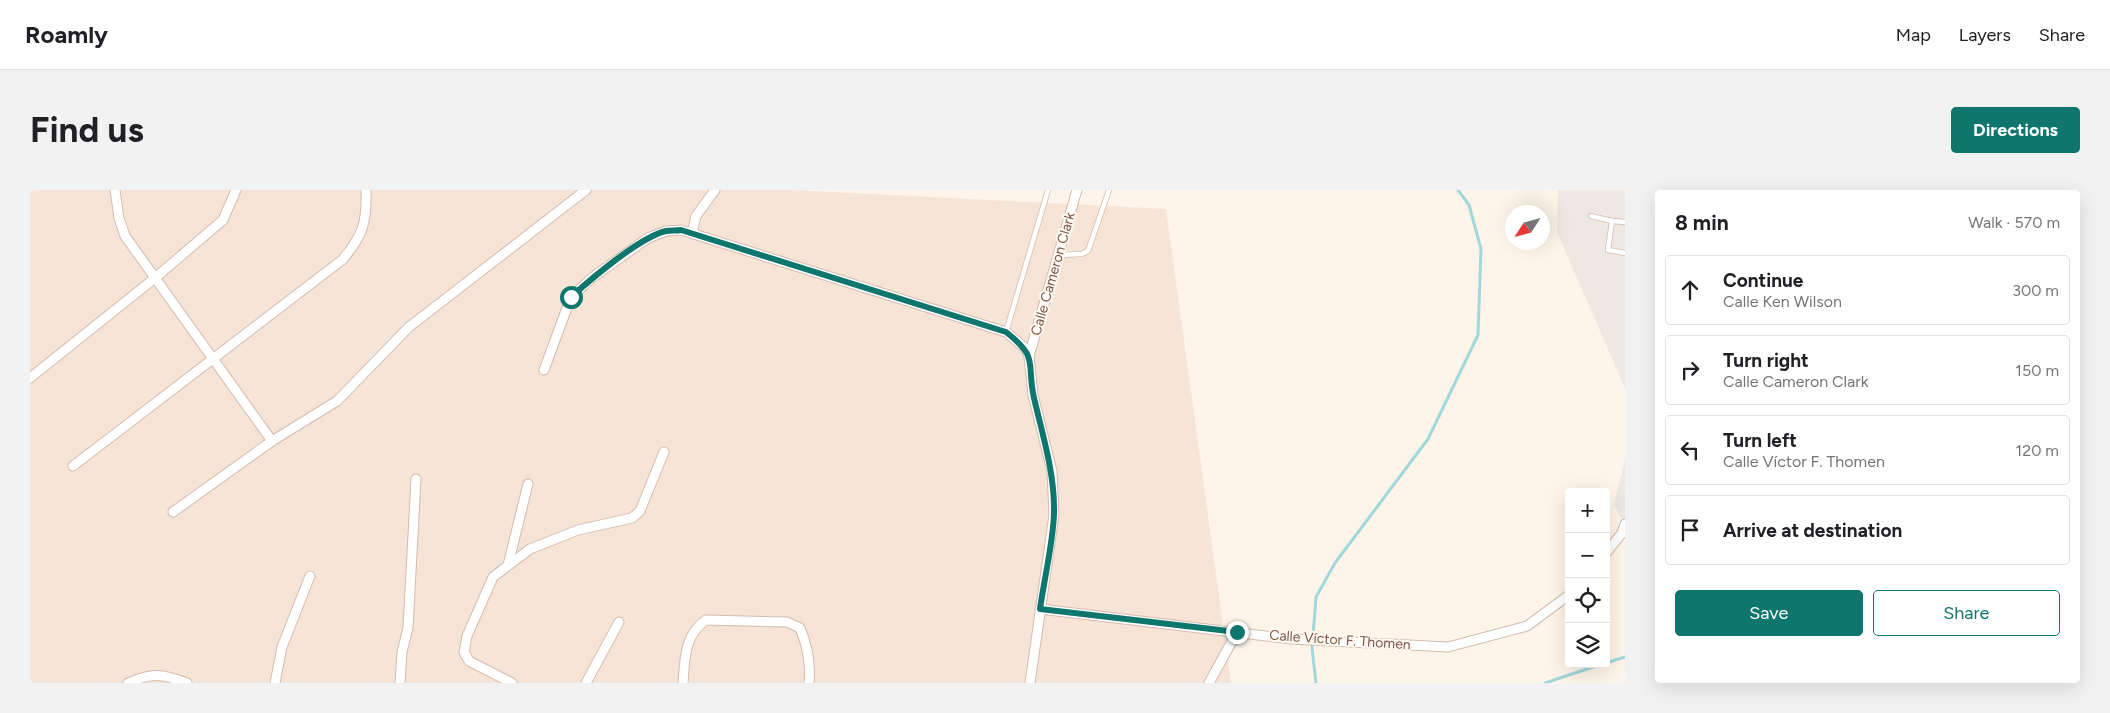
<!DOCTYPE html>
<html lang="en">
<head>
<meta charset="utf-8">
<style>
  body { margin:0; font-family:Figtree,sans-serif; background:#f2f2f2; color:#202124 }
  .controls { position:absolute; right:15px; bottom:15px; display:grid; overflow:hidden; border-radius:5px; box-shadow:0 5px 20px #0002 }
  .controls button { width:45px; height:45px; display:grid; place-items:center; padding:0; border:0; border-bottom:1px solid #e0e0e0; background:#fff; color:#202124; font:25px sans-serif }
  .compass { position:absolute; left:1475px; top:15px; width:45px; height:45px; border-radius:50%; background:#fff; box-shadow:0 5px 20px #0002; rotate:234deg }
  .stop { position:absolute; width:15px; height:15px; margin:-11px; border:4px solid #0f766e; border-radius:50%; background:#fff }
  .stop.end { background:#0f766e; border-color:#fff; box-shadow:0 1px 5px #0008 }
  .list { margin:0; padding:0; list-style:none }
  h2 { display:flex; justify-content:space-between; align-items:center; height:65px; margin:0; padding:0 20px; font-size:21px }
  h2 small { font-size:16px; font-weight:400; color:#757577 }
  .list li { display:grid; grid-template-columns:32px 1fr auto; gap:15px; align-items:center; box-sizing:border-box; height:70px; margin:0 10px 10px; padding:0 10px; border:1px solid #e0e0e0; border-radius:5px }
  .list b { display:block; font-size:19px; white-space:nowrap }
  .list p { margin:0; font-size:16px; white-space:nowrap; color:#757577 }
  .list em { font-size:16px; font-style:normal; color:#757577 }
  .actions { display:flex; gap:10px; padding:15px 20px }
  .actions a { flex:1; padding:11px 0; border:1px solid #0f766e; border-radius:5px; text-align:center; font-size:18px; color:#0f766e }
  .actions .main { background:#0f766e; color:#fff }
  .icon { flex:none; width:28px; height:28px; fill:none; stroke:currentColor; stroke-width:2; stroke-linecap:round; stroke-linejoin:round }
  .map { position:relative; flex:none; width:1595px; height:493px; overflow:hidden; border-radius:5px }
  header { display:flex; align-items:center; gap:30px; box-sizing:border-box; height:70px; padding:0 25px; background:#fff; border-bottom:1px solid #e0e0e0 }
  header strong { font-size:24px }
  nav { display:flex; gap:28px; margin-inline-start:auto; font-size:18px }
  .intro { display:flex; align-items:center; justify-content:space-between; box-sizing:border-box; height:120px; padding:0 30px }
  h1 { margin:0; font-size:35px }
  .button { padding:12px 22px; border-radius:5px; background:#0f766e; color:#fff; font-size:18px; font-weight:700 }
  main { display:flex; gap:30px; padding:0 30px }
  aside { flex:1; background:#fff; border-radius:5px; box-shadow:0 5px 20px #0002 }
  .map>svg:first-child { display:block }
  .residential { fill:#f6e5d6 }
  .industrial { fill:#eee7e2 }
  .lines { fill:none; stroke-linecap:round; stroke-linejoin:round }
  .stream { stroke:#a1d8db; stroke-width:3 }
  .lane-casing { stroke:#d3bcb0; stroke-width:6 }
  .street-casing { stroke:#d3bcb0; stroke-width:11 }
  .lane { stroke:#fff; stroke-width:4.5 }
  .street { stroke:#fff; stroke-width:9 }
  .route { stroke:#0f766e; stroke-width:6 }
  .labels { text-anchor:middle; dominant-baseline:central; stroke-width:4; stroke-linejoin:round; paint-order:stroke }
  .street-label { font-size:14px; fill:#7a574a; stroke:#fff8f0 }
</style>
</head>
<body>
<header>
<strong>Roamly</strong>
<nav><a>Map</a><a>Layers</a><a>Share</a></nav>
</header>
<div class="intro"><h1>Find us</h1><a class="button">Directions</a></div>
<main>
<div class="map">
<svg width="1595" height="493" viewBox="0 0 1595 493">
  <rect width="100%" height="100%" fill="#fef4e9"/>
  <!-- residential -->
  <path class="residential" d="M0,0H763L1136,19L1201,493H0Z"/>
  <!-- industrial -->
  <g class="industrial">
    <path d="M1528,0H1595V198L1527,42Z"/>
    <path d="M1595,270V336L1584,314Z"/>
  </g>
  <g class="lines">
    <!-- stream -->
    <g class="stream">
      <path d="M1576,473L1595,467"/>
      <path d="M1286,493L1282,458L1286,407L1305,373L1398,249L1448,145L1451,59L1439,15L1428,0"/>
      <path d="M1515,493L1572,474"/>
    </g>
    <!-- lane casing -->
    <g class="lane-casing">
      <g id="lane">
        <path d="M1561,26L1582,31"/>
        <path d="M1595,32L1582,31L1578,60L1595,63"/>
        <path d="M1029,65L1052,64L1058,61L1079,0"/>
        <path d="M976,142L1018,0"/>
      </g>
    </g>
    <!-- street casing -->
    <g class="street-casing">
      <g id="street">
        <path d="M85,0L89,28L95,46L242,251"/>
        <path d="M662,43L666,26L685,0"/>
        <path d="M514,180L541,107L563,87L618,48L636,41L651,40L976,142L995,158L999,166"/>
        <path d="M0,188L125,88L193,30L206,0"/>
        <path d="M43,276L312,70C333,46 337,32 336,0"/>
        <path d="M143,322L242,251L307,211L379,137L556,0"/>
        <path d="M1576,363L1592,343L1595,334"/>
        <path d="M478,375L498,294"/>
        <path d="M1010,419L1261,449L1418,457L1497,436L1539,405"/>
        <path d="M98,493C123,482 132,484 157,493"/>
        <path d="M245,493L252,457L280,386"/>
        <path d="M370,493L372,462L378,438L386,289"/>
        <path d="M482,493L439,471L434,462L437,446L463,387L500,359L548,340L602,328L610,321L634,262"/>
        <path d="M556,493L589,432"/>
        <path d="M653,493C655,469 654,445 676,430L757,432L770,438C778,457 781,473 779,493"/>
        <path d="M1000,493L1024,325L1022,281L1003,205L999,166L1047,0"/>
        <path d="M1179,493L1207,442"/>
      </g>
    </g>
    <!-- lane -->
    <use href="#lane" class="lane"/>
    <!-- street -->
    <use href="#street" class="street"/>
  </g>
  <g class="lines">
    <!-- route -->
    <path class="route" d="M541,107C561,89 610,47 636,41C641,40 646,41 651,40L976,142C1010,169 996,172 1004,208C1013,247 1025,284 1024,324C1023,353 1014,390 1010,419L1207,442"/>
  </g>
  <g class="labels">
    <!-- street labels -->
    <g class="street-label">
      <text transform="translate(1023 84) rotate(-74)">Calle Cameron Clark</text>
      <text transform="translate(1310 450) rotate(4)">Calle Víctor F. Thomen</text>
    </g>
  </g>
</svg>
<div class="controls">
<button>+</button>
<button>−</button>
<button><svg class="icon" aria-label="locate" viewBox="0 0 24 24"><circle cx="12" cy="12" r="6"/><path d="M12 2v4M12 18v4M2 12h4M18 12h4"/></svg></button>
<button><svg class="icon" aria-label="layers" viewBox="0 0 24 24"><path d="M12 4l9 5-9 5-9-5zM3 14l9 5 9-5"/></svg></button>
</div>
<svg class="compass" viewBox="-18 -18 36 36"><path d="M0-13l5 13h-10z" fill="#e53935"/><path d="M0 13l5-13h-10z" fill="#757577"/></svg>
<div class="stop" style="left:541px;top:107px"></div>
<div class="stop end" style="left:1207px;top:442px"></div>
</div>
<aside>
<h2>8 min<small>Walk · 570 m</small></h2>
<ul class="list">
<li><svg class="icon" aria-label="ahead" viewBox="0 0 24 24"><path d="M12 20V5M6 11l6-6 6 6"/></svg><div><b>Continue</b><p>Calle Ken Wilson</p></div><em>300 m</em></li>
<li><svg class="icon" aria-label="right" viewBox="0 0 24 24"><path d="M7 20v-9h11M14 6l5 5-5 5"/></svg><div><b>Turn right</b><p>Calle Cameron Clark</p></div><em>150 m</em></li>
<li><svg class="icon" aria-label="left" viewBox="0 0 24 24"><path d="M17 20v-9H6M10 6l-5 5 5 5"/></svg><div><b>Turn left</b><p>Calle Víctor F. Thomen</p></div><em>120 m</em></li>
<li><svg class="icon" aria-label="arrive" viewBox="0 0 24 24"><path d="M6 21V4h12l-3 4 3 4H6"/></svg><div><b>Arrive at destination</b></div></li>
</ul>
<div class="actions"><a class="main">Save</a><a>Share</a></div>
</aside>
</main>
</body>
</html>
